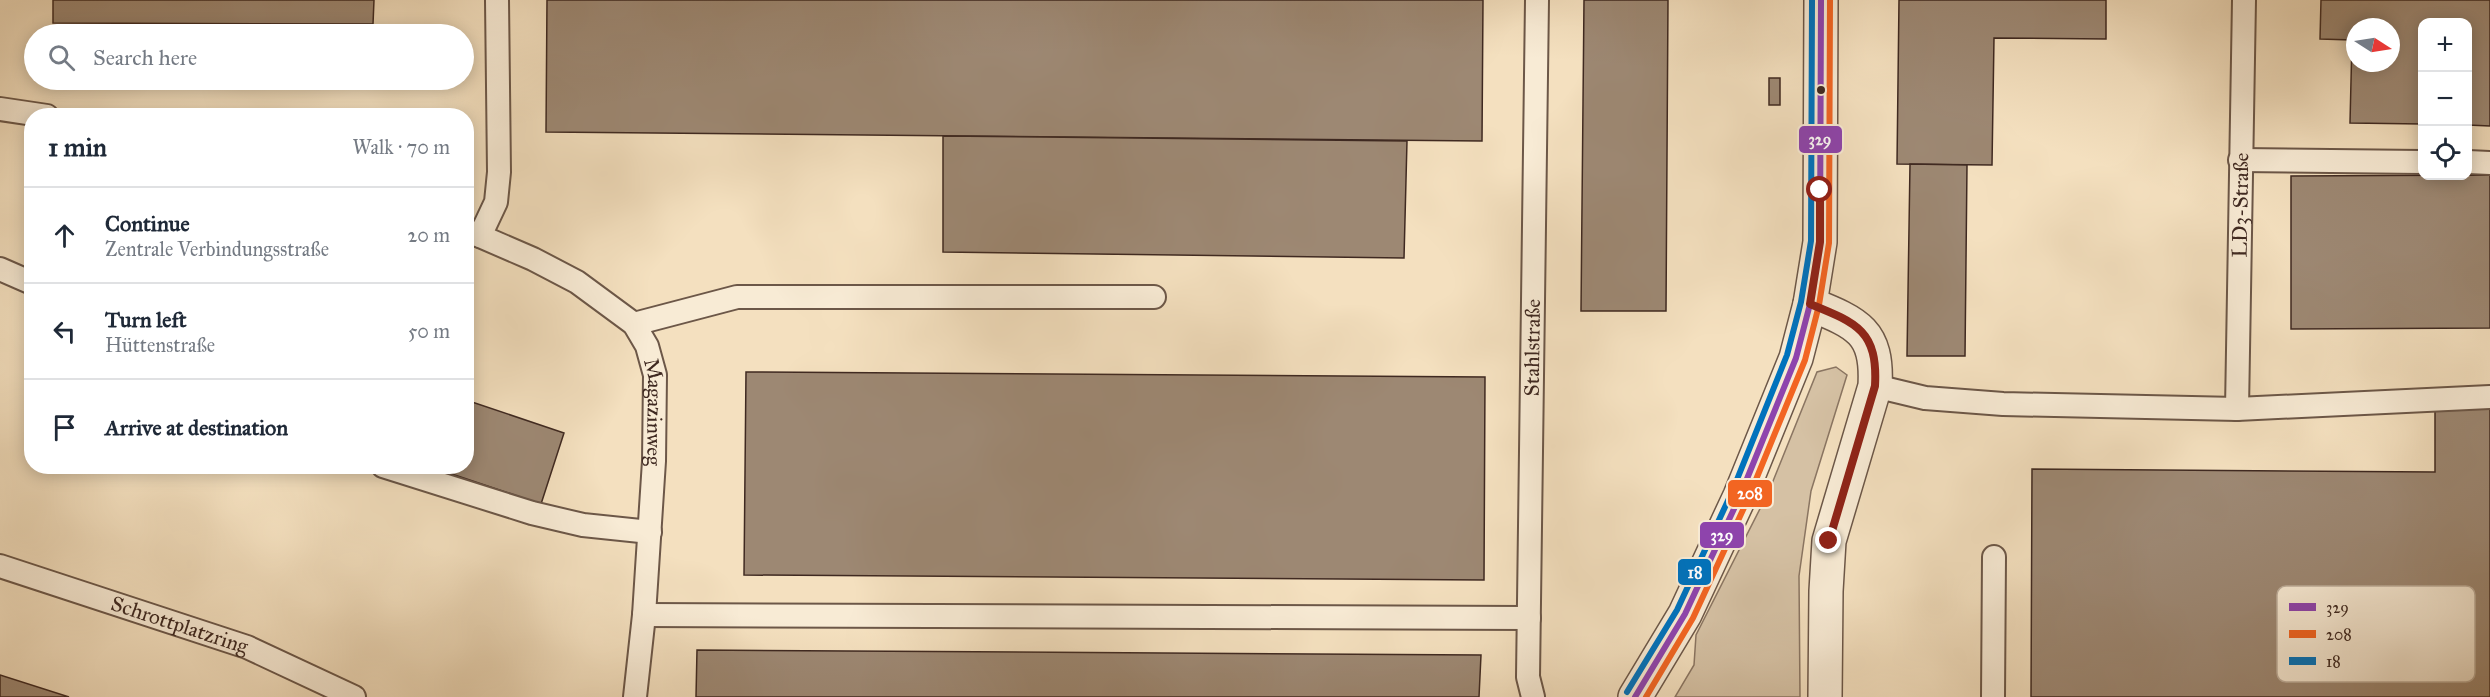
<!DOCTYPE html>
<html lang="en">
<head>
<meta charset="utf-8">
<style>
  body { margin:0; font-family:"IM FELL Great Primer",serif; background:#f6f6f7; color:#1f2937 }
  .controls { position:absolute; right:18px; top:18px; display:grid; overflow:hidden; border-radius:12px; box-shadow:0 3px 15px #0003 }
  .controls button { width:54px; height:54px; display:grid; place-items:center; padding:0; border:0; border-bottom:2px solid #e0e1e3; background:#fff; color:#1f2937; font:30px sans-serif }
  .compass { position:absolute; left:2346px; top:18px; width:54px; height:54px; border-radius:50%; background:#fff; box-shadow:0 3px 15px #0003; rotate:102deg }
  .stop { position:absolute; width:18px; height:18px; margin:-14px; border:4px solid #8f2418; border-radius:50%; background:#fff }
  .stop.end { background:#8f2418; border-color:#fff; box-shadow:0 2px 6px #0008 }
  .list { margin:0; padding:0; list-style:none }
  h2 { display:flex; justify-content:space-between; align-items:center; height:78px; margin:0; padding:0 24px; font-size:26px }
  h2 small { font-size:20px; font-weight:400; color:#747a83 }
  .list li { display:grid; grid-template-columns:39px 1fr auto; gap:18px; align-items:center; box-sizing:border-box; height:96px; padding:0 24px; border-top:2px solid #e0e1e3 }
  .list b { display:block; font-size:22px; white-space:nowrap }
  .list p { margin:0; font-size:20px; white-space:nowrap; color:#747a83 }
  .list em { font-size:20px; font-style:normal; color:#747a83 }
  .icon { flex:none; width:33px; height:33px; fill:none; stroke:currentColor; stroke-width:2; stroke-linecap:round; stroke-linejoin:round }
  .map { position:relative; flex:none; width:2490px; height:697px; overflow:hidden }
  .search { position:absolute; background:#fff; box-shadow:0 3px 15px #0003; left:24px; top:24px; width:450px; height:66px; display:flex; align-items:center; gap:15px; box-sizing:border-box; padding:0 21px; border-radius:33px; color:#747a83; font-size:22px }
  .panel { position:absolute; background:#fff; box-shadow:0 3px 15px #0003; left:24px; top:108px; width:450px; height:366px; border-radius:24px }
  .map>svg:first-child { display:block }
  .green { fill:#d5c1a4; stroke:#8a7562; stroke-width:1.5 }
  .building { fill:#9d8873; stroke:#3f2921; stroke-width:1.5; fill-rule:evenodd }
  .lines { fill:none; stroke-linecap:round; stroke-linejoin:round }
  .lane-casing { stroke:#6c5748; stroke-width:26 }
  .street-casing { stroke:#6c5748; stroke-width:36 }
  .lane { stroke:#f8ebd5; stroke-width:22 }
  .street { stroke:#f8ebd5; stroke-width:33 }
  .bus-1-casing { stroke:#f8ebd5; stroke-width:10 }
  .bus-2-casing { stroke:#f8ebd5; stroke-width:10 }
  .bus-3-casing { stroke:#f8ebd5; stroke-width:10 }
  .bus-1 { stroke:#8e44ad; stroke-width:6 }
  .bus-2 { stroke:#f26522; stroke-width:6 }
  .bus-3 { stroke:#0072bc; stroke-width:6 }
  .route { stroke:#8f2418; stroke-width:8 }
  .bus-dot { fill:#3f2921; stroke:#f8ebd5; stroke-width:2 }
  .labels { text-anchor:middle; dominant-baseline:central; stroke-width:4.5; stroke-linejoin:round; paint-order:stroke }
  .street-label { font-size:21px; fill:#3f2921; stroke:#f8ebd5 }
  .key { fill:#f8ebd5; stroke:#c0b19f; stroke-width:1.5 }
  .key-label { font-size:16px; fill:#3f2921 }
  .line-badge { stroke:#f8ebd5; stroke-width:2 }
  .badge-label { font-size:16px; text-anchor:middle; font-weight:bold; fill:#fff }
</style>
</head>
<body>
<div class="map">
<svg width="2490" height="697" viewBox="0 0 2490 697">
  <rect width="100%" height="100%" fill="#f4e0bf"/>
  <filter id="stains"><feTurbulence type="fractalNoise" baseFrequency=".00333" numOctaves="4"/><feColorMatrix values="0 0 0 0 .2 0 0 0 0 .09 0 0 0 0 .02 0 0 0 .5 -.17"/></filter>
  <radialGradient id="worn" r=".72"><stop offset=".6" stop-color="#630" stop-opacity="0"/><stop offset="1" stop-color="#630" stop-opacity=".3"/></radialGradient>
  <!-- green -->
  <path class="green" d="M1836,367L1847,375L1811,491L1799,576L1800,697H1675L1694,665L1696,635L1769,491L1817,372Z"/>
  <!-- building -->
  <g class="building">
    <path d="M53,0H374L373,24L53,23Z"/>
    <path d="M547,0H1483L1482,141L546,132Z"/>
    <path d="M1584,0H1668L1666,311H1581Z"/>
    <path d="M1899,0H2106V39L1994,38L1992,165L1897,164Z"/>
    <path d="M2321,0H2490V126L2468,125V22H2422V124L2350,123L2352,40L2320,39ZM2355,27H2391V63H2355Z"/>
    <rect x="1769" y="78" width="11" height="27"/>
    <path d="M943,136L1407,141L1404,258L943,252Z"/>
    <path d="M1910,164L1967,165L1965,356H1907Z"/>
    <path d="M2490,175V328L2291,329V176Z"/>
    <path d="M746,372L1485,377L1484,580L744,575Z"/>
    <path d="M466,400L564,433L541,504L428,466H466Z"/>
    <path d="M2435,401H2490V697H2031L2032,469L2435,472Z"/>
    <path d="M697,650L1481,655L1479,697H696Z"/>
    <path d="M0,675L69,697H0Z"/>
  </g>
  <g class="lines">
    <!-- lane casing -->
    <g class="lane-casing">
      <g id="lane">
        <path d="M0,109L47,116"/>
        <path d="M2240,160L2422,162"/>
        <path d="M2468,162L2490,163"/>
        <path id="s1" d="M466,230L533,259L577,282L634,324L647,346L655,375L654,461L644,615L635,697"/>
        <path d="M480,236L496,202L499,172L497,0"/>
        <path d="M0,269L32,283"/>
        <path d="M634,324L737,297H1154"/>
        <path d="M1875,386L1925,398L2003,404L2237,409L2490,397"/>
        <path id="s2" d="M2237,409L2244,0"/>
        <path d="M383,466L532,513L583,525L650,532"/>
        <path id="s3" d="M0,566L247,647L354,697"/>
        <path d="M644,615L1529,618"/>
        <path id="s4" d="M1533,697L1528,677L1537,0"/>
        <path d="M1993,697L1994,557"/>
      </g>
    </g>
    <!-- street casing -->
    <g class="street-casing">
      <g id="street">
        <path d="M1810,304C1857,323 1878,331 1875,386L1829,541L1826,591L1825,697"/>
        <path d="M1635,697L1685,614L1740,496L1796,358L1810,304L1820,242L1821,0"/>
      </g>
    </g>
    <!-- lane -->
    <use href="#lane" class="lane"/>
    <!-- street -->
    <use href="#street" class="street"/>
    <!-- bus-1 casing -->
    <g class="bus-1-casing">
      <path id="bus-1" d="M1635,697L1685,614L1740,496L1796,358L1810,304L1820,242L1821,0"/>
    </g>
    <!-- bus-2 casing -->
    <g class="bus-2-casing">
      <path id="bus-2" d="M1646,697L1693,618L1748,499L1805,360L1819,305L1829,243L1830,0"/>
    </g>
    <!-- bus-3 casing -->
    <g class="bus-3-casing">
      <path id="bus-3" d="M1627,692L1677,610L1732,492L1787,355L1801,302L1811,241L1812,0"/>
    </g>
    <!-- bus-1 -->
    <use href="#bus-1" class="bus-1"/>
    <!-- bus-2 -->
    <use href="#bus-2" class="bus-2"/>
    <!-- bus-3 -->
    <use href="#bus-3" class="bus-3"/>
  </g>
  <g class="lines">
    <!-- route -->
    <path class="route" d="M1820,190V242L1810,304C1857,323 1878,331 1875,386L1829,541"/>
  </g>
  <!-- markers -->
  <circle class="bus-dot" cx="1821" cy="90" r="5"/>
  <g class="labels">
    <!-- street labels -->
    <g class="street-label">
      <text stroke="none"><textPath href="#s2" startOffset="204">LD3-Straße</textPath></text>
      <text stroke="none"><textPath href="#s4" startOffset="350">Stahlstraße</textPath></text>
      <text stroke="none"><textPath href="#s1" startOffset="286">Magazinweg</textPath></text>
      <text stroke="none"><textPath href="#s3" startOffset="189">Schrottplatzring</textPath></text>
    </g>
  </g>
  <!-- legend -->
  <rect x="2277" y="586" width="198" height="96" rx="9" class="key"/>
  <rect x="2289" y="603" width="27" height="8" fill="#8e44ad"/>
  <rect x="2289" y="630" width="27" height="8" fill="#f26522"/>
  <rect x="2289" y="657" width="27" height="8" fill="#0072bc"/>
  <g class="key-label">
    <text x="2326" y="613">329</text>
    <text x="2326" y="640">208</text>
    <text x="2326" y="667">18</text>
  </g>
  <g class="line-badge">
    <rect x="1798" y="125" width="45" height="29" rx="6" fill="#8e44ad"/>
    <rect x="1727" y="479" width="46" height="29" rx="6" fill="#f26522"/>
    <rect x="1699" y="521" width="46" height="28" rx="6" fill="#8e44ad"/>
    <rect x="1677" y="558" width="35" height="28" rx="6" fill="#0072bc"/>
  </g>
  <g class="badge-label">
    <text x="1820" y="145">329</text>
    <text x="1750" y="499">208</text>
    <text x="1722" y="541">329</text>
    <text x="1695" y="578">18</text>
  </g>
  <rect width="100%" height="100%" filter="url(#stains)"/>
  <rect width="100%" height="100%" fill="url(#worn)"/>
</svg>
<div class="controls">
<button>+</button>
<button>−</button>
<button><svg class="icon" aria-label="locate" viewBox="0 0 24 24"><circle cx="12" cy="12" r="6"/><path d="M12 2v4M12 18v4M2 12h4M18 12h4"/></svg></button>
</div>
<svg class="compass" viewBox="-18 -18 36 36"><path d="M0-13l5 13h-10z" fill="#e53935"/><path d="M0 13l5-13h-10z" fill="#747a83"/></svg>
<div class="stop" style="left:1820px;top:190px"></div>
<div class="stop end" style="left:1829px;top:541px"></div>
<div class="search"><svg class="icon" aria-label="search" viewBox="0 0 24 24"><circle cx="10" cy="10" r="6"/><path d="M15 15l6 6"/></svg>Search here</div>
<section class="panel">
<h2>1 min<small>Walk · 70 m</small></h2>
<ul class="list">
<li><svg class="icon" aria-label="ahead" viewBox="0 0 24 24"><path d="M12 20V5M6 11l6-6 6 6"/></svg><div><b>Continue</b><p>Zentrale Verbindungsstraße</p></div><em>20 m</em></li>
<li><svg class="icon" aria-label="left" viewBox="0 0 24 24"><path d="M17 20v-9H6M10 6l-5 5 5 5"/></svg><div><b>Turn left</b><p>Hüttenstraße</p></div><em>50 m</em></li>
<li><svg class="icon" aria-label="arrive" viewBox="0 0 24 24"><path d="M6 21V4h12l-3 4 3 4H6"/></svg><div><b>Arrive at destination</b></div></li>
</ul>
</section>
</div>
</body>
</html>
